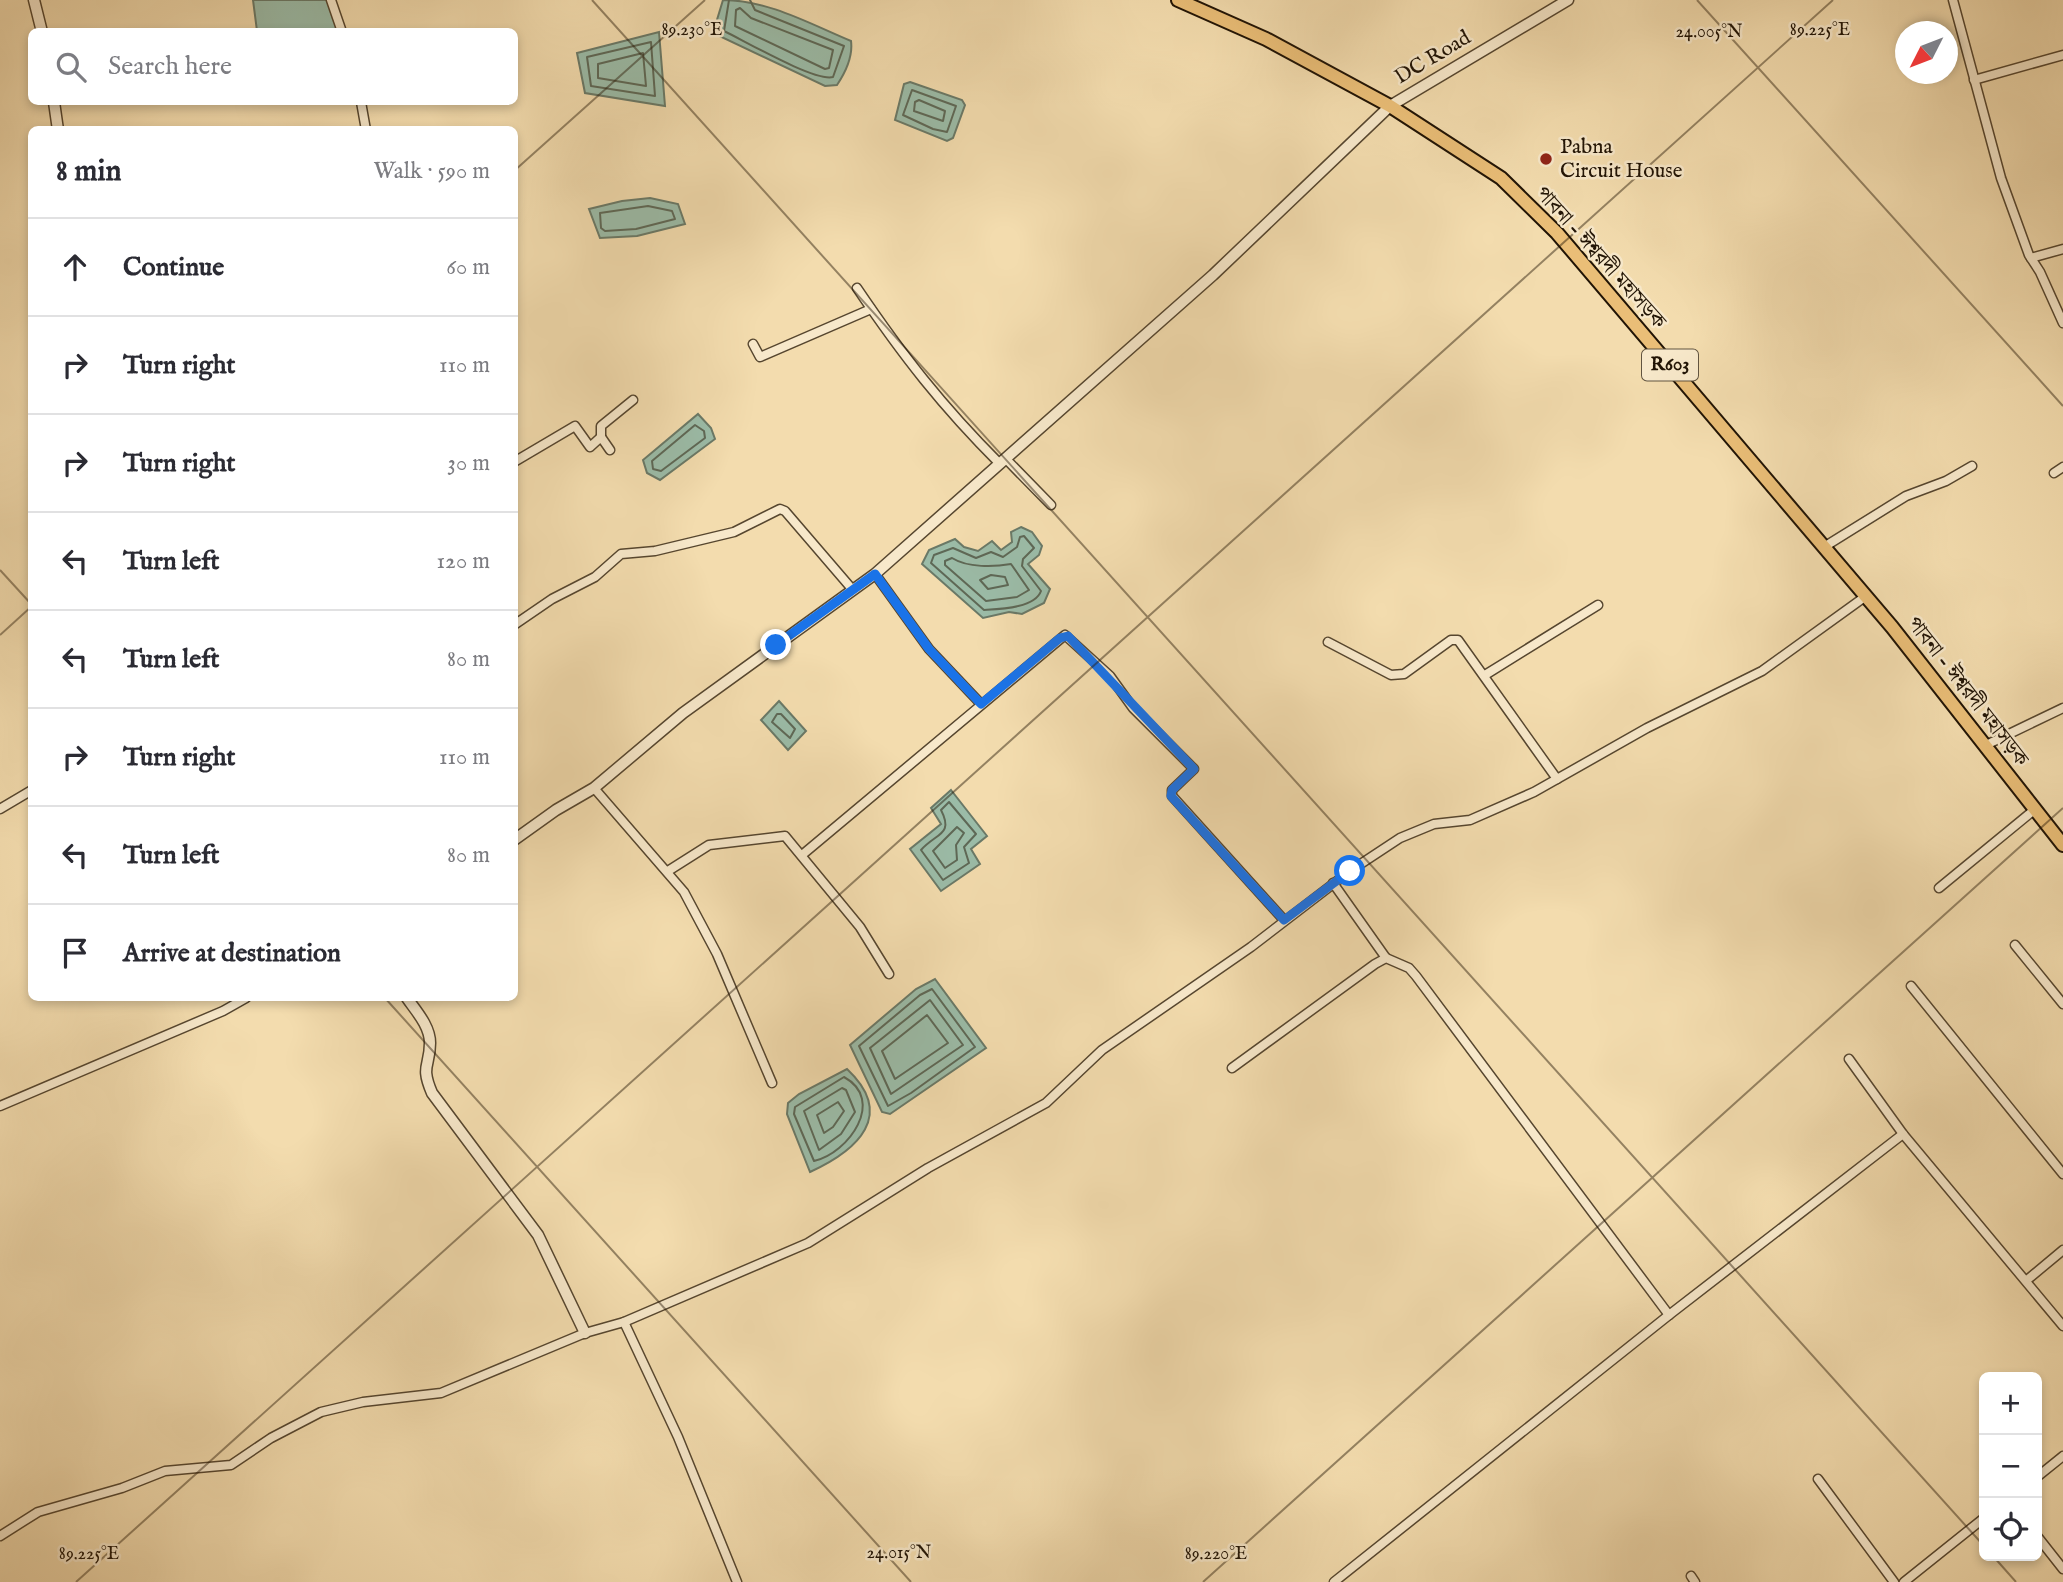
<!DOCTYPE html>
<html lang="en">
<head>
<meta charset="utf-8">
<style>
  body { margin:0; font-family:"IM FELL English","Noto Serif Bengali",serif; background:#f7f7f7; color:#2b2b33 }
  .controls { position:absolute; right:21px; bottom:21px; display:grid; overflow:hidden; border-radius:10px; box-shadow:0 4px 10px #0003 }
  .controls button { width:63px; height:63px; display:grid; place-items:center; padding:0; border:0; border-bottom:2px solid #e1e1e2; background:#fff; color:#2b2b33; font:35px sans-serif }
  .compass { position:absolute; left:1895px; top:21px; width:63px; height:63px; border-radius:50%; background:#fff; box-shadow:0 4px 10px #0003; rotate:228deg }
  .stop { position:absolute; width:21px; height:21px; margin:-16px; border:5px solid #1a73e8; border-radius:50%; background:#fff }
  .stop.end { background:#1a73e8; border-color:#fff; box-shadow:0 2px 7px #0008 }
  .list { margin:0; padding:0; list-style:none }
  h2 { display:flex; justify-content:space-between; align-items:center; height:91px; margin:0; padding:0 28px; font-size:30px }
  h2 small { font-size:23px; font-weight:400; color:#7c7c81 }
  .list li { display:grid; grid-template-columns:46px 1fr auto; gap:21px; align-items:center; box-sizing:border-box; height:98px; padding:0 28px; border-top:2px solid #e1e1e2 }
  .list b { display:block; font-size:26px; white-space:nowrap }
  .list em { font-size:23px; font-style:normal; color:#7c7c81 }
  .icon { flex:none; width:38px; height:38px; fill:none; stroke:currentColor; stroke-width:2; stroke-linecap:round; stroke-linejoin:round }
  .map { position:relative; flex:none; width:2063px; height:1582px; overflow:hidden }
  .search { position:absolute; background:#fff; box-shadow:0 4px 10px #0003; left:28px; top:28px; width:490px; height:77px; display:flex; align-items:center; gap:18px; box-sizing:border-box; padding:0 24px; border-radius:10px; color:#7c7c81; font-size:26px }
  .panel { position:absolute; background:#fff; box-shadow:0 4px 10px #0003; left:28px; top:126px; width:490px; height:875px; border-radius:10px }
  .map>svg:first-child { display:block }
  .water { fill:#9bbca8; stroke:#6a7967; stroke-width:2 }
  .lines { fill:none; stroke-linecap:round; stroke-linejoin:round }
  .shore { stroke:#5e6856; stroke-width:2 }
  .minor-casing { stroke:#56462f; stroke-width:11 }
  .tertiary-casing { stroke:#56462f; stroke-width:13 }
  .primary-casing { stroke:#211405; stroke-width:16 }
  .minor { stroke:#f7e8ca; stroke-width:8 }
  .tertiary { stroke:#f7e8ca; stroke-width:10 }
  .primary { stroke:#eabe77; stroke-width:12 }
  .route { stroke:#1a73e8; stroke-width:9 }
  .ticks { fill:none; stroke:#211405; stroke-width:2; stroke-opacity:0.45 }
  .poi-dot { fill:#8f2418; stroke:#f7e8ca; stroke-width:2.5 }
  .labels { text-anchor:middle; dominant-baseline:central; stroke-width:5; stroke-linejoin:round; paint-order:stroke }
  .shield { fill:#f7e8ca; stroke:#615440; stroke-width:2 }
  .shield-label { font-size:19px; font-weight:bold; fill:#211405 }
  .street-label { font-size:21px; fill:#211405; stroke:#f7e8ca }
  .poi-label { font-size:21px; fill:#211405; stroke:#f7e8ca; text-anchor:start }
  .ticks-label { font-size:18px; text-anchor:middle; fill:#211405; stroke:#f7e8ca; stroke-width:5; stroke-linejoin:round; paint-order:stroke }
</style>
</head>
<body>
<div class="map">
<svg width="2063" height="1582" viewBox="0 0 2063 1582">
  <rect width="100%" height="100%" fill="#f3dcae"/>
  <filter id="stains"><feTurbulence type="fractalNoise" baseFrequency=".00286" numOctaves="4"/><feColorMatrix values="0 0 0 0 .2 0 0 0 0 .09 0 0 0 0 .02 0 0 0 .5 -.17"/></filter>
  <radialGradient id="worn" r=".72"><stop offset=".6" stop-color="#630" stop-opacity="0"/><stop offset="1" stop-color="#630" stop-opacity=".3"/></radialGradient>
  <!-- water -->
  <g class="water">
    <path d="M253,0H328L339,31H257Z"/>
    <path d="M723,0C768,0 810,24 851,41C853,56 845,73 837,85L825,86L713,33Z"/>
    <path d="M659,32L665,106L585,93L577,53Z"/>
    <path d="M910,82L962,100L965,105L953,138L947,141L895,120L904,84Z"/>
    <path d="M650,198L678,204L685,224L637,236L600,238L589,209L622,201Z"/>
    <path d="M698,414L711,428L715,439L660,480L647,473L643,460Z"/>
    <path d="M1021,527L1032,532L1042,546L1039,555L1028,564L1050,589L1044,603L1022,614L1009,612L983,618L922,564L929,550L955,539L964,547L978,551L992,541L1001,550L1012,542L1011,532Z"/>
    <path d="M779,701L806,731L788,750L761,720Z"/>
    <path d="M951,790L987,836L971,849L980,864L941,891L910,849L941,824L931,808Z"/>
    <path d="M935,979L986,1048L890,1114L882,1112L850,1045L916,989Z"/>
    <path d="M847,1069C896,1115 858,1150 810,1172L787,1114L788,1103L799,1094Z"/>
  </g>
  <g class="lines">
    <!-- shore -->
    <g class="shore">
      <path d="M729,0L724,31C745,41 815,82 833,77L844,46L755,10L750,0"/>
      <path d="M740,8L751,18L833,50L829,68L825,69L735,26L736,10Z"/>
      <path d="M651,42L655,96L591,86L587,57Z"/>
      <path d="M643,53L646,86L598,78V64Z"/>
      <path d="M912,90L956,106L947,132L933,129L903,115Z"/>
      <path d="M919,100L945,111L943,121L914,111L915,102Z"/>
      <path d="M648,206L672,211L675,219L636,229L605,231L601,228L600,213Z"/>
      <path d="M695,425L704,431L705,438L661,471L653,469L652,461Z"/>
      <path d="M1024,536L1034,548L1023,559L1022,566L1041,591C1035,608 1000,609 984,610L931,563L934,555L953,548L976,558L991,552L1003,557L1017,547L1020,537Z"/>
      <path d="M952,558C968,568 994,567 1011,564L1029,590L1017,597L986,601L945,565V561Z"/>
      <path d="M991,575L1005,577L1008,585L988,589L980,580Z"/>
      <path d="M777,714H781L795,729L790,738L772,722Z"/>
      <path d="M949,802L976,834L964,847L969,863L943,880L921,850C936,833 954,835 941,810Z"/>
      <path d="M957,827L964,833L956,845L957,860L945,868L933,851Z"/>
      <path d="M932,989L975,1047L911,1093L888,1106L859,1046L920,995Z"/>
      <path d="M930,1000L963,1045L891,1094L870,1048Z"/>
      <path d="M927,1015L948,1043L895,1079L882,1051Z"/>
      <path d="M844,1077C886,1100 849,1153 814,1161L794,1114L795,1107Z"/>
      <path d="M842,1088L846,1090L855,1112L841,1134L819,1150L804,1111Z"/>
      <path d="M838,1102L844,1111L833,1127L824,1133L817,1115Z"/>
    </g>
    <!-- minor casing -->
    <g class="minor-casing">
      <g id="minor">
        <path d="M331,0L342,32"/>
        <path d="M1953,0L2001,178L2029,255L2040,272L2063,323"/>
        <path d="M1974,80L2063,55"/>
        <path d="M361,102L366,130"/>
        <path d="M2031,258L2063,249"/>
        <path d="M857,288C903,356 942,406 1000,464"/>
        <path d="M753,344L760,357L871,309"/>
        <path d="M601,437V426L633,400"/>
        <path d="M1006,459L1051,505"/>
        <path d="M514,462L575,426L590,447L601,437L610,450"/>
        <path d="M2054,473L2063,467"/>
        <path d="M1824,547L1906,496L1946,481L1972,466"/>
        <path d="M875,574L929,649L981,704"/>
        <path d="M514,625L552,599L595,577L621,554L655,551L734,532L780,509L785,511L852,589"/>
        <path d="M1328,642L1391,675L1404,674L1451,640H1458L1557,779"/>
        <path d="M1485,675L1598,605"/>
        <path d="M1984,746L2063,708"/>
        <path d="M594,788L684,892L717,954L772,1083"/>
        <path d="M0,809L32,790"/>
        <path d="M802,855L1065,635L1110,676L1133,708L1194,769L1172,790V796L1284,920"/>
        <path d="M668,871L709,845L785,836L860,927L889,974"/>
        <path d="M1333,883L1386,958"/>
        <path d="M1939,888L2034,810"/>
        <path d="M2015,945L2063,1004"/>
        <path d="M1911,986L2063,1174"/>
        <path d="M1849,1059L1903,1134L2063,1326"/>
        <path d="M1232,1068L1375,964L1386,958L1409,968L1416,976L1669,1315"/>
        <path d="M0,1106L223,1011L246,998"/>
        <path d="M2027,1280L2063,1250"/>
        <path d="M624,1322L808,1243L928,1168L1046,1103L1102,1050L1251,947L1350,871L1400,838L1434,824L1470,820L1534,792L1647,728L1762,671L1866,596"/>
        <path d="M2037,1477L2063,1456"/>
        <path d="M1818,1479L1894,1582"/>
        <path d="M0,1536L38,1512L122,1488L165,1471L231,1465L271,1438L321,1412L363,1402L441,1393L585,1333L624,1322L678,1437L737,1582"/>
        <path d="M2037,1536L2063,1569"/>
        <path d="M1691,1576L1695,1582"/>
        <path d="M1334,1582L1669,1315L1903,1134"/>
        <path d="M1904,1582L1984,1518"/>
      </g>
    </g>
    <!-- tertiary casing -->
    <g class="tertiary-casing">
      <g id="tertiary">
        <path d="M34,0L42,32"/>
        <path d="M54,102L58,130"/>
        <path d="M514,840L556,810L594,788L683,713L875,574L1213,275L1390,106L1568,0"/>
        <path d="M407,998C416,1011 430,1026 430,1043C430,1067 420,1065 432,1093L538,1235L585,1333"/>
      </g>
    </g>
    <!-- primary casing -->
    <g class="primary-casing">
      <path id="primary" d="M1178,0L1266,39L1390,106L1501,178L1557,233L1892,627L2063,845"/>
    </g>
    <!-- minor -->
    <use href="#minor" class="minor"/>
    <!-- tertiary -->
    <use href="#tertiary" class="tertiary"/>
    <!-- primary -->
    <use href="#primary" class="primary"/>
  </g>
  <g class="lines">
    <!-- route -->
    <path class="route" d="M776,645L875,574L929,649L981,704L1060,638L1068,636L1194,769L1172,790L1171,796L1284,920L1350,871"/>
  </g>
  <!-- ticks -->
  <path class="ticks" d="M592,0L1984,1546M1697,0L2063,406M514,171L705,0M0,570L32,605M0,635L32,606M385,998L911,1582M1993,1556L2016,1582M76,1582L1833,0M1203,1582L2063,808"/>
  <!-- markers -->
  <circle class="poi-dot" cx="1546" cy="159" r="7"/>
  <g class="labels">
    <!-- shield labels -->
    <rect class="shield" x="1642" y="349.5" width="56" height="31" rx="5"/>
    <g class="shield-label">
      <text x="1670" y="365">R603</text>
    </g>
    <!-- street labels -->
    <g class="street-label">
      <text transform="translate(1433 58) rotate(-31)">DC Road</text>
      <text transform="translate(1600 258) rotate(48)">পাবনা - ঈশ্বরদী মহাসড়ক</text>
      <text transform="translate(1967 692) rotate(52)">পাবনা - ঈশ্বরদী মহাসড়ক</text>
    </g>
    <!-- poi labels -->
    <g class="poi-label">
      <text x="1560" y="147">Pabna<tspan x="1560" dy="24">Circuit House</tspan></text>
    </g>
  </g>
  <g class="ticks-label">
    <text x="692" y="35">89.230°E</text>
    <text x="1820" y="35">89.225°E</text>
    <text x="1709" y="37">24.005°N</text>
    <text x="899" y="1558">24.015°N</text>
    <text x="89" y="1559">89.225°E</text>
    <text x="1216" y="1559">89.220°E</text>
  </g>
  <rect width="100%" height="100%" filter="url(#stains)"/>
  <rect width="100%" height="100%" fill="url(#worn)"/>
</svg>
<div class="controls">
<button>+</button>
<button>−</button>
<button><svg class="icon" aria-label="locate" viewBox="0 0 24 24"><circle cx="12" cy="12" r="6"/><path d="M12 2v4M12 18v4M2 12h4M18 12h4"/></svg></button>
</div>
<svg class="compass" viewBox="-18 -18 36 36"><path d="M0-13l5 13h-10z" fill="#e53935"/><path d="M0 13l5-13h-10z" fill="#7c7c81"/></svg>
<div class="stop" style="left:1350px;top:871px"></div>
<div class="stop end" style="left:776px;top:645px"></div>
<div class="search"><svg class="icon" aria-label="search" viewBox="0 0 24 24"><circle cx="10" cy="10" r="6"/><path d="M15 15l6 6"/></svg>Search here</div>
<section class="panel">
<h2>8 min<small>Walk · 590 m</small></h2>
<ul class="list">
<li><svg class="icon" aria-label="ahead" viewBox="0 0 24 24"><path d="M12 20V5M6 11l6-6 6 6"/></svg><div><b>Continue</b></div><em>60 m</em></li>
<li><svg class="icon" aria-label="right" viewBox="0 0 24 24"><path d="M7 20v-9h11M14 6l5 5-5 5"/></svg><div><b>Turn right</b></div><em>110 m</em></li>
<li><svg class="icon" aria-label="right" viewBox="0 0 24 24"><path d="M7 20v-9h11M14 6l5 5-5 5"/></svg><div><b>Turn right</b></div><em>30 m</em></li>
<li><svg class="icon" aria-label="left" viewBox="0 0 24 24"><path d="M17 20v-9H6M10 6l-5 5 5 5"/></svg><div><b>Turn left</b></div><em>120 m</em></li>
<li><svg class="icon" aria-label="left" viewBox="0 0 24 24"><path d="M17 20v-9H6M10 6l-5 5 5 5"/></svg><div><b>Turn left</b></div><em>80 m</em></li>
<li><svg class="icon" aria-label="right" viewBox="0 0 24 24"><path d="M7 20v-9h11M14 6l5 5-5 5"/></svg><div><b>Turn right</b></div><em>110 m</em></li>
<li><svg class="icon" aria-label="left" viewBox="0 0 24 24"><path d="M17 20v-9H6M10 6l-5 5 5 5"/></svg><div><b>Turn left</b></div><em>80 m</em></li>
<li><svg class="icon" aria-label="arrive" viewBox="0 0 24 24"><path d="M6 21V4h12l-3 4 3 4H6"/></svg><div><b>Arrive at destination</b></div></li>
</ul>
</section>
</div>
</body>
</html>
